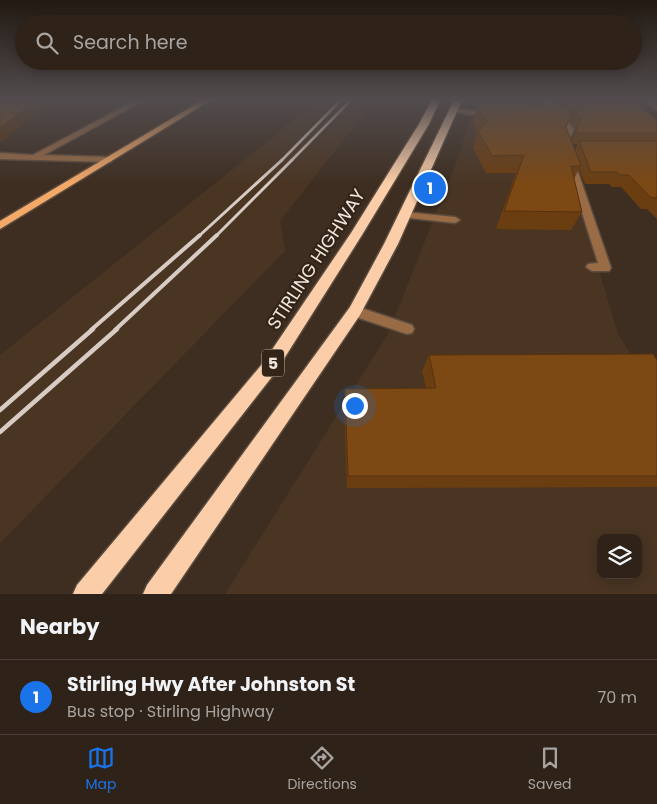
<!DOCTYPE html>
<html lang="en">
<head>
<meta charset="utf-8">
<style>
  body { margin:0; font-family:Poppins,sans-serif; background:#362a22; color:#f1f3f6 }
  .controls { position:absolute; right:15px; bottom:15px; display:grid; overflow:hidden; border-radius:10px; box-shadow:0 2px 12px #0003 }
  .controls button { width:45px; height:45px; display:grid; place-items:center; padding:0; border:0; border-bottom:1px solid #493f38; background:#2e2219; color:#f1f3f6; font:25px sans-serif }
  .you { position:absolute; left:354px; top:405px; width:18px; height:18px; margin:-12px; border:4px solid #fff; border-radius:50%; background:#1a73e8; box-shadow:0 0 0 8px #1a73e833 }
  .badge { display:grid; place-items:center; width:32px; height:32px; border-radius:50%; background:#1a73e8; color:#fff; font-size:16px; font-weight:700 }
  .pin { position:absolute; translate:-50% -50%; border:2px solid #fff; box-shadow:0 1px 5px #0006 }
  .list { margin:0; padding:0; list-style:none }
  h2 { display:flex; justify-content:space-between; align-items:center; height:65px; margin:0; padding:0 20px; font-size:21px }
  h2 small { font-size:16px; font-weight:400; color:#a7a4a2 }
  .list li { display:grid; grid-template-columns:32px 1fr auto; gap:15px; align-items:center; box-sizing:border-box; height:75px; padding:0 20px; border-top:1px solid #493f38 }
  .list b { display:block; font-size:19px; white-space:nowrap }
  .list p { margin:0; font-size:16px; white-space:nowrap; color:#a7a4a2 }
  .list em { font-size:16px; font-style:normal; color:#a7a4a2 }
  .icon { flex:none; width:28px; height:28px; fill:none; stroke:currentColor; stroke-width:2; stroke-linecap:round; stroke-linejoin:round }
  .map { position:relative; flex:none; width:657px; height:594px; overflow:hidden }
  .search { position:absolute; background:#2e2219; box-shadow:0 2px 12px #0003; left:15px; right:15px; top:15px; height:55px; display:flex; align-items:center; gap:12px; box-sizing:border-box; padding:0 18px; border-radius:28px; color:#a7a4a2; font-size:19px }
  .sheet { height:140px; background:#2e2219 }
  nav { display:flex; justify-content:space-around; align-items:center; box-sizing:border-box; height:70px; border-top:1px solid #493f38; background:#2e2219; font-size:14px; color:#a7a4a2 }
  nav a { display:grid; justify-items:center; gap:2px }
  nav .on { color:#1a73e8 }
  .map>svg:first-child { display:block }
  .built { fill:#4a3523; fill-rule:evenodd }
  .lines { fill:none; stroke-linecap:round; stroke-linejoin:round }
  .minor-casing { stroke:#5b4c3f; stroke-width:3 }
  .major-casing { stroke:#5b4c3f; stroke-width:3 }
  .highway-casing { stroke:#5b4c3f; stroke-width:3 }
  .minor { fill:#9a6c45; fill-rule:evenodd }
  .major { fill:#f5a968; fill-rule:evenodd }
  .highway { fill:#fbcea9; fill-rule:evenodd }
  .rail-far3 { stroke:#d7cbc3; stroke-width:2.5 }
  .rail-far2 { stroke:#d7cbc3; stroke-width:3 }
  .rail-far1 { stroke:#d7cbc3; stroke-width:4 }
  .rail { stroke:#d7cbc3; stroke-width:4.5 }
  .wall { fill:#6b3e11; fill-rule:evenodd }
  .shaded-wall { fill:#57320e }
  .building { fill:#7c4814; stroke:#57320e }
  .labels { text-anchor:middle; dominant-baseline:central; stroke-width:4.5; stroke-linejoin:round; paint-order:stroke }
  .shield { fill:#332418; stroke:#b9aca3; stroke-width:1 }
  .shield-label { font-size:16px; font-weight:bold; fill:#f2e7df }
  .street-label { font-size:18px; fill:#f2e7df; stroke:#332418 }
</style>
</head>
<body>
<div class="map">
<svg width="657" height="594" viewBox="0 0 657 594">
  <rect width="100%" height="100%" fill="#3e2e21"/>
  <!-- built -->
  <g class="built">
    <path d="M315,100H375L280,221L285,251L0,543V355L272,138Z"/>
    <path d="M476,100H548L618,334L657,397V594H225L388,334L456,163ZM601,538H638V575H601Z"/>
  </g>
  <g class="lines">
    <!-- minor casing -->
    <g class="minor-casing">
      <g id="minor">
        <path d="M136,100H145L44,155L108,157L112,160L111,162L0,159V153L33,155Z"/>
        <path d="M542,100H549L574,129L568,143L611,268L609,271H592L586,267L588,264L598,263L560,143L566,129Z"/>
        <path d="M644,100H652L657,105V110Z"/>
        <path d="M452,107L470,111L483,110L487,112L470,115L452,111Z"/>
        <path d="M405,212L455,217L460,220L455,223L401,217V213Z"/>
        <path d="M355,306L412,325L414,329L412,333L407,334L350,315L349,311L350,307Z"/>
      </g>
    </g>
    <!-- major casing -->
    <g class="major-casing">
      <path id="major" d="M203,100H211L0,229V221Z"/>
    </g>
    <!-- highway casing -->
    <g class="highway-casing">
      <g id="highway">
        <path d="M432,100H440L429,124L362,235L275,373L102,594H73L77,585L263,363L351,233L419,124Z"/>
        <path d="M454,100H462L398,244L360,315L171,594H143L147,585L350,307L384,244Z"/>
      </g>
    </g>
    <!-- minor -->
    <use href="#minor" class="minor"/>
    <!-- major -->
    <use href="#major" class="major"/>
    <!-- highway -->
    <use href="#highway" class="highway"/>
    <!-- rail-far3 -->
    <g class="rail-far3">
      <path d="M281,161L341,100"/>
      <path d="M291,161L351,100"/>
    </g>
    <!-- rail-far2 -->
    <g class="rail-far2">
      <path d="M199,236L282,160"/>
      <path d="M216,236L292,160"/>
    </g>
    <!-- rail-far1 -->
    <g class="rail-far1">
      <path d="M91,330L200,235"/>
      <path d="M115,330L217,235"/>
    </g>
    <!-- rail -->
    <g class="rail">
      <path d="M0,410L93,329"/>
      <path d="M0,432L117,329"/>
    </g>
  </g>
  <!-- wall -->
  <g class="wall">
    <path d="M567,100H632L657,120V219L647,209H641L621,187H612L609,184H585L579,169L574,179L582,212L571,230L496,229L516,173H486L473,148L477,132L473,123L477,107H480V104L566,127L572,141L576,130L569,121L573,112L565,104ZM573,144H578L575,150Z"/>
    <path d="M429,355L657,360V487L347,488L344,404L345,389L426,388L422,371Z"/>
  </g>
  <!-- shaded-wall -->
  <path class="shaded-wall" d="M36,100H52L1,142L0,141V128Z"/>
  <!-- building -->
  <g class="building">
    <path d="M0,100H36L0,128Z"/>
    <path d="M577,100H632L657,120V133H576L581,119L575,110H587Z"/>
    <path d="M480,104L564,105L572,113L566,127L581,166H571L582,212L504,211L524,155L492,156L478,131L487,122L477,107H482Z"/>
    <path d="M579,141H657V198L650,197L629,175H619L617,172H591Z"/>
    <path d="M653,354L657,360V476H348L345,389L436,388L429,355Z"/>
  </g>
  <!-- sky -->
  <linearGradient id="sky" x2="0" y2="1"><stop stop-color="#221912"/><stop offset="0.54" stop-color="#524c4e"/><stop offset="1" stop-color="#524c4e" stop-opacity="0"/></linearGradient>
  <rect width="657" height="184" fill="url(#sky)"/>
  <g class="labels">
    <!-- shield labels -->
    <rect class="shield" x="262" y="349.5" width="22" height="27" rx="4"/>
    <g class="shield-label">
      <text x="273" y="363">5</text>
    </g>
    <!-- street labels -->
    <g class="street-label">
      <text transform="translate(316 259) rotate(-57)">STIRLING HIGHWAY</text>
    </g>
  </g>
</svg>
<div class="controls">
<button><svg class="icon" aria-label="layers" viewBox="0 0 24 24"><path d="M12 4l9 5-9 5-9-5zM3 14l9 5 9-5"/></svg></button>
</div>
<div class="you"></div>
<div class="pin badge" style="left:430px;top:188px">1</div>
<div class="search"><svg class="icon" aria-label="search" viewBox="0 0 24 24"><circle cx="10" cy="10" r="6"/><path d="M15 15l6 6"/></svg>Search here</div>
</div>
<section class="sheet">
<h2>Nearby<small></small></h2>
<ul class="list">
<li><span class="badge">1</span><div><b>Stirling Hwy After Johnston St</b><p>Bus stop · Stirling Highway</p></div><em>70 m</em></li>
</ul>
</section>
<nav>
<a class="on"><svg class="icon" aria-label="map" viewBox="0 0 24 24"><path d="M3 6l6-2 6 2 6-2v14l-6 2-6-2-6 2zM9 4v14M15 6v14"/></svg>Map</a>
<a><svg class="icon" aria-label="directions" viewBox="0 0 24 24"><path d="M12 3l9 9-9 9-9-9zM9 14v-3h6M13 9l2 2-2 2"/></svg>Directions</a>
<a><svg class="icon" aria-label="saved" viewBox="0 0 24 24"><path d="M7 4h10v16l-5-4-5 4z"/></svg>Saved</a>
</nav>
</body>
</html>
